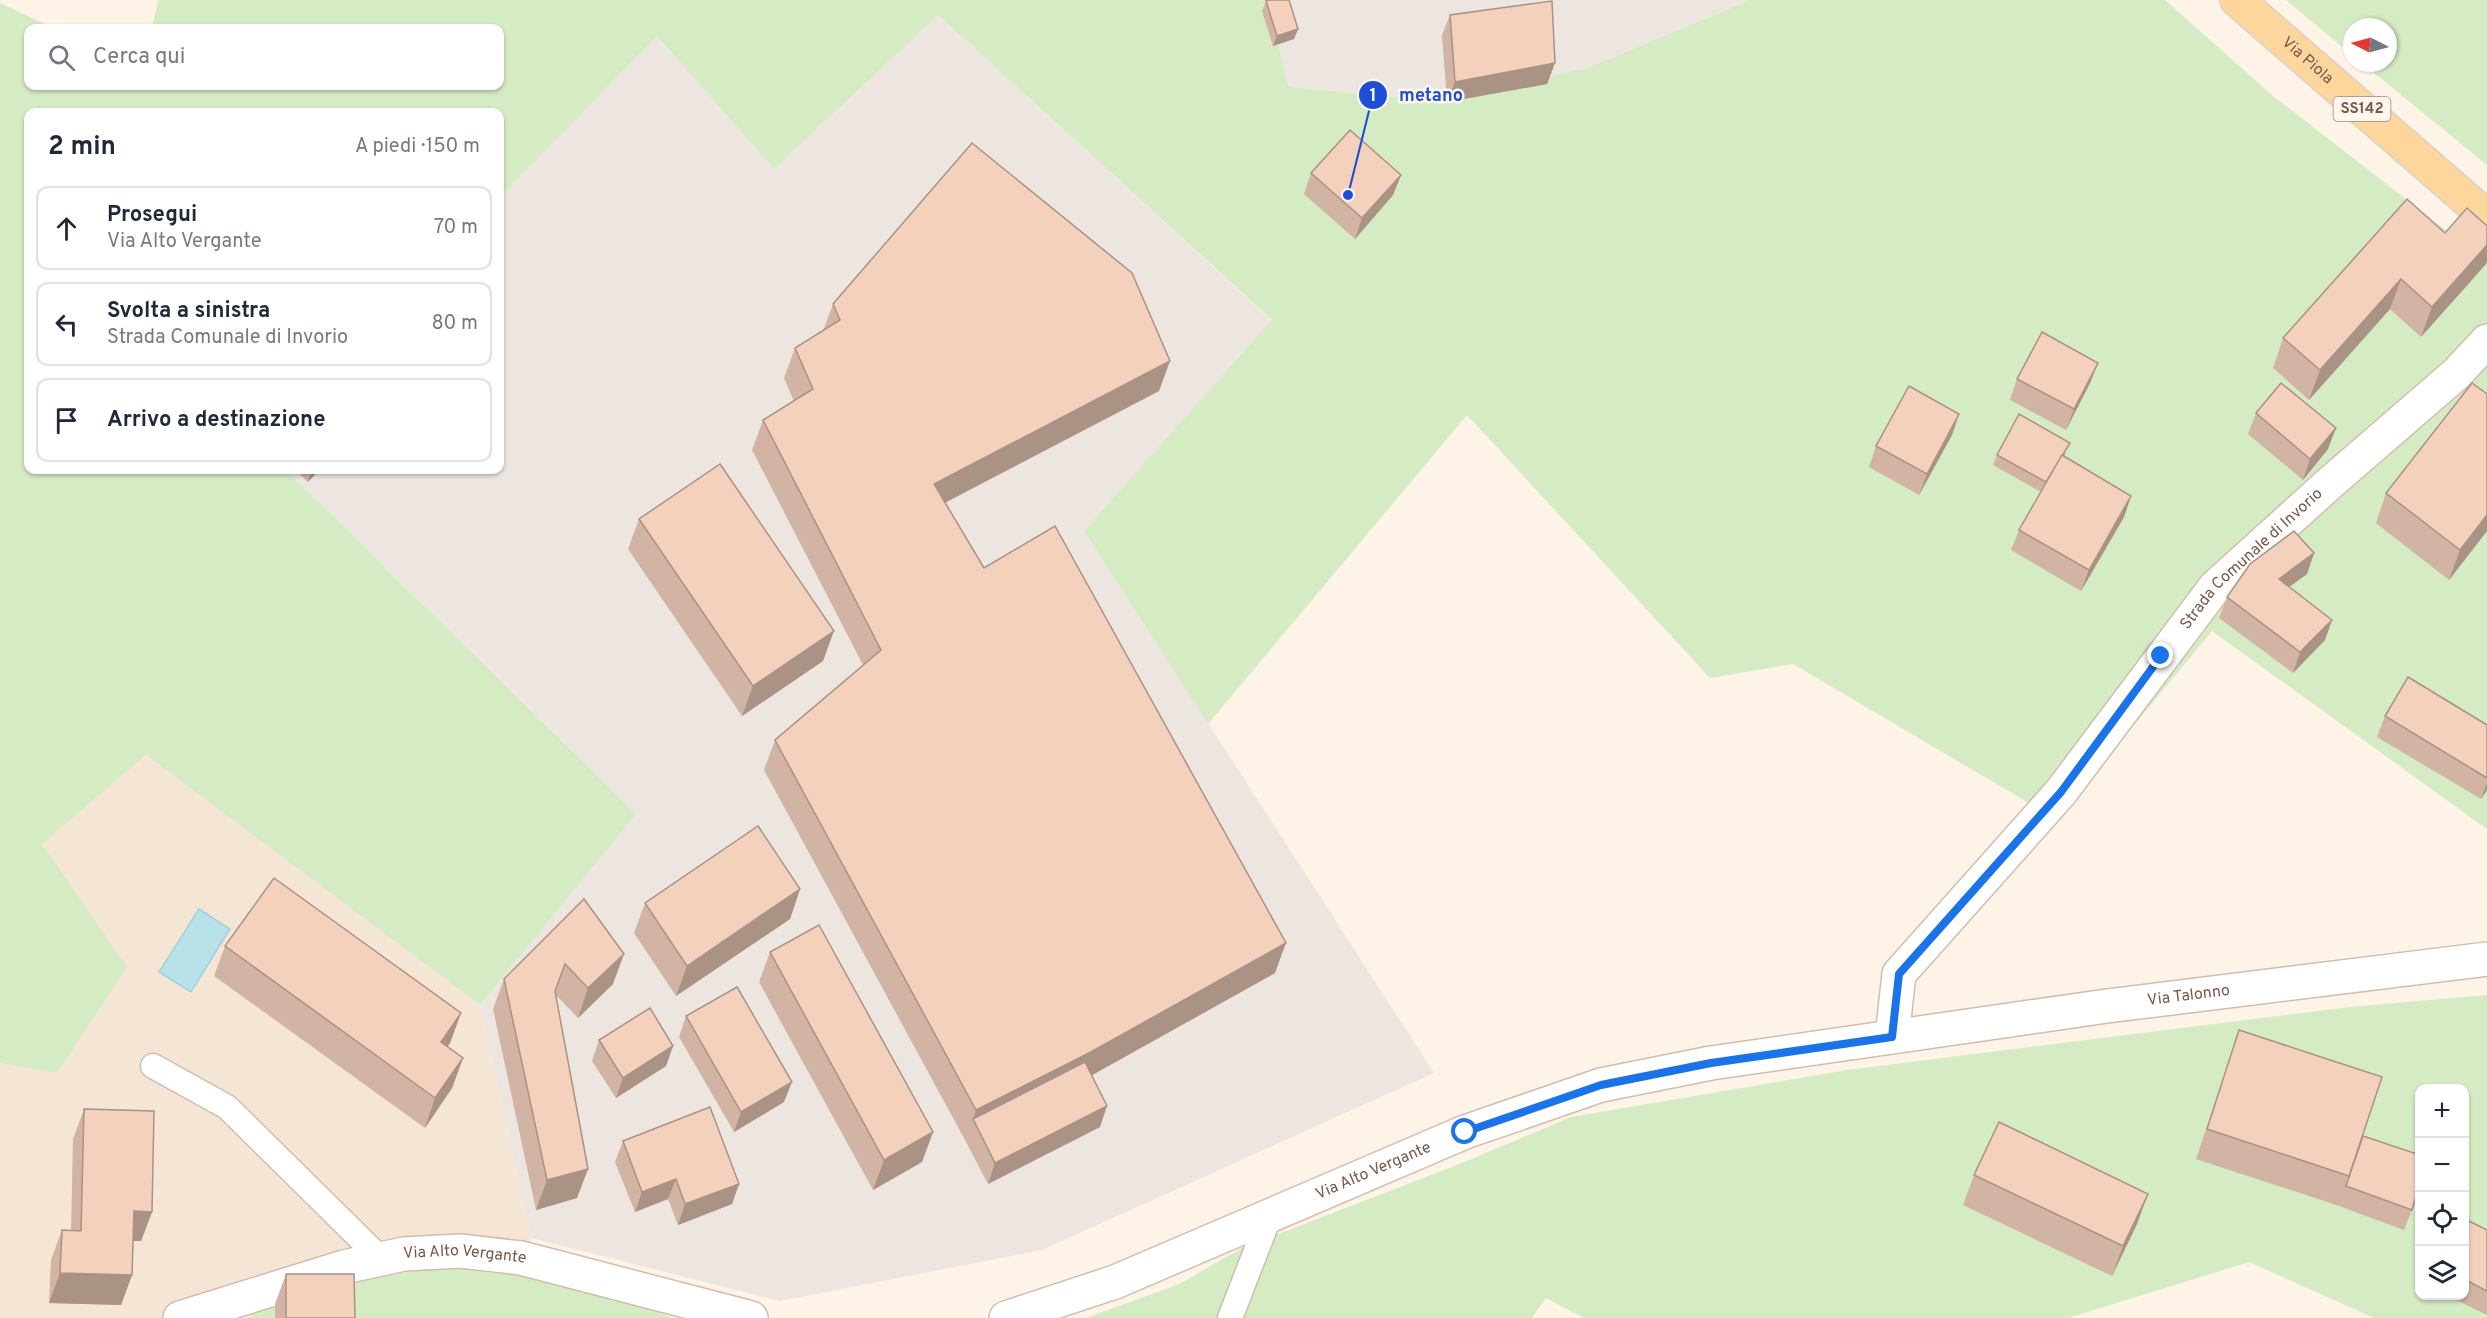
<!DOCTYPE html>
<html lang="it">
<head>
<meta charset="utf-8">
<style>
  body { margin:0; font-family:Overpass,sans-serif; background:#f6f6f7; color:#1f2937 }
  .controls { position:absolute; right:18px; bottom:18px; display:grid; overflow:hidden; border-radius:12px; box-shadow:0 2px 4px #0004 }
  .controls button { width:54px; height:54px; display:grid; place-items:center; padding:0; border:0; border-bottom:2px solid #e0e1e3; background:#fff; color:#1f2937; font:30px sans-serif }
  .compass { position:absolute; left:2343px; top:18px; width:54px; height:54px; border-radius:50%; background:#fff; box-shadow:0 2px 4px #0004; rotate:276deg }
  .stop { position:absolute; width:18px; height:18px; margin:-14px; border:4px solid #1a73e8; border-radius:50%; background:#fff }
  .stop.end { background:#1a73e8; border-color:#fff; box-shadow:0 2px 6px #0008 }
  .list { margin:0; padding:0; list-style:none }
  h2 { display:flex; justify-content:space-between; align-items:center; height:78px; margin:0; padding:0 24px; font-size:26px }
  h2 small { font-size:20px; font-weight:400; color:#747a83 }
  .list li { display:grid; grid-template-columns:39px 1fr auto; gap:18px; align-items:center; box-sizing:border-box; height:84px; margin:0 12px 12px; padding:0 12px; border:2px solid #e0e1e3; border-radius:12px }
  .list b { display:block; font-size:22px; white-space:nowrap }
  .list p { margin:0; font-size:20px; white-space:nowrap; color:#747a83 }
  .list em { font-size:20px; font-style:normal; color:#747a83 }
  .icon { flex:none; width:33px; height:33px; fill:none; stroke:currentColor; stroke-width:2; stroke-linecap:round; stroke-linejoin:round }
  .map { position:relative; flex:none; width:2487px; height:1318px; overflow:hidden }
  .search { position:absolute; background:#fff; box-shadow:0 2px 4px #0004; left:24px; top:24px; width:480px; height:66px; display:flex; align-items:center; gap:15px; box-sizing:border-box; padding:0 21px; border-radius:12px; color:#747a83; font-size:22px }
  .panel { position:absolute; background:#fff; box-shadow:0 2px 4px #0004; left:24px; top:108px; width:480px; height:366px; border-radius:12px }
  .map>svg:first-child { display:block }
  .residential { fill:#f5e5d4 }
  .industrial { fill:#ede6e0 }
  .green { fill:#d5ebc4; fill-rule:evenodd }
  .water { fill:#b9e2e8; stroke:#9fd2da; stroke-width:1.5 }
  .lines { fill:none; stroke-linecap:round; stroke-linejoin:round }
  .lane-casing { stroke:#d1bdae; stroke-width:27 }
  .street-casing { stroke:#d1bdae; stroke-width:36 }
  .secondary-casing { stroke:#d4bcac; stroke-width:36 }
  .primary-casing { stroke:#d9d1cc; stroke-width:36 }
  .lane { stroke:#fff; stroke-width:24 }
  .street { stroke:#fff; stroke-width:33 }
  .secondary { stroke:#fff; stroke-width:33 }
  .primary { stroke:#fdd69d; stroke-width:33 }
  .wall { fill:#d1b4a3 }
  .shaded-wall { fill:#aa9284 }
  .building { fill:#f3d1bd; stroke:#aa9284; stroke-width:1.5 }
  .route { stroke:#1a73e8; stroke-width:8 }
  .labels { text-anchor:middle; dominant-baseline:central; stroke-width:5; stroke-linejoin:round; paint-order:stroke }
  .shield { fill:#fff7ed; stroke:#a0887b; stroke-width:1.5 }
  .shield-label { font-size:15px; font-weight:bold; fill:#77594a }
  .street-label { font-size:16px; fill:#77594a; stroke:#fff7ed }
  .leader { fill:none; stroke:#1d4ed8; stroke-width:2 }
  .callout-dot { fill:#1d4ed8; stroke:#fff7ed; stroke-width:2 }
  .mark-label { font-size:18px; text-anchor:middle; font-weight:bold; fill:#fff }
  .callout-label { font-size:18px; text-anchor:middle; font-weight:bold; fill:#1d4ed8; stroke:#fff7ed; stroke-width:5; stroke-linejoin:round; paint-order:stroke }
</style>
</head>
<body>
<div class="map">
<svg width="2487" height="1318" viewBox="0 0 2487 1318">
  <rect width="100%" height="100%" fill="#fdf3e6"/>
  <!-- residential -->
  <path class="residential" d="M146,755L480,1005L531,1238L530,1277L444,1267L396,1273L348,1282L252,1314L251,1318H0V1063L57,1073L42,844Z"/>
  <!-- industrial -->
  <g class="industrial">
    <path d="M1267,0H1750L1590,67L1447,102L1289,87Z"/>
    <path d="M938,15L1272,321L1084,531L1434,1073L1042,1250L780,1301L531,1238L480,1005L636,814L286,470H500V197L657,36L774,169Z"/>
  </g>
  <!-- green -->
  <g class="green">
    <path d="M158,0H1267L1289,87L1447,102L1590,67L1750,0H2165L2273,96L2456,238L2487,265V829L2212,631L2056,819L1793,664L1710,678L1467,415L1208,724L1084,531L1272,320L938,15L774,169L657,36L500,197V112H28V470H286L636,814L480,1005L146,755L42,844L127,967L57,1073L0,1063V3L54,28H28V86H500V28H152Z"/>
    <path d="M2286,0H2487V165L2362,63H2388V27H2352V55Z"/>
    <path d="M2487,995V1318H2374L2249,1262L2068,1318H1584L1546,1298L1532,1318H1086L1179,1284L1242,1248L1467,1161L1571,1117L1847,1070L2350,1007ZM2420,1088H2464V1296H2420Z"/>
    <path d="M444,1267L530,1277L610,1295L673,1318H251L252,1314C313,1288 378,1275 444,1267Z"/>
  </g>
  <!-- water -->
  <path class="water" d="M199,909L230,929L191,992L159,972Z"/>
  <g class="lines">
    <!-- lane casing -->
    <g class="lane-casing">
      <g id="lane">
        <path d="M153,1066L227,1107L381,1259"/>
        <path d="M1230,1318L1270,1215"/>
      </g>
    </g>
    <!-- street casing -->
    <g class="street-casing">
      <g id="street">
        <path id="s1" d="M1892,1037L1899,974L2061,792L2215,587L2330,483L2456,374L2487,341"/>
      </g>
    </g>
    <!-- secondary casing -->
    <g class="secondary-casing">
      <g id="secondary">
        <path id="s2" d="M180,1318L344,1267L404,1254L460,1251L521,1258L751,1318"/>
        <path id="s3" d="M1006,1318L1115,1282L1465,1132L1601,1085L1711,1063L2107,1006L2487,959"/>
      </g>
    </g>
    <!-- primary casing -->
    <g class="primary-casing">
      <g id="primary">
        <path id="s4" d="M2237,0L2487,217"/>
      </g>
    </g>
    <!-- lane -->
    <use href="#lane" class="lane"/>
    <!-- street -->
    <use href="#street" class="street"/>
    <!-- secondary -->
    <use href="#secondary" class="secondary"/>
    <!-- primary -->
    <use href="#primary" class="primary"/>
  </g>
  <!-- wall -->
  <g class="wall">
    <path d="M1266,1L1298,29L1294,39L1273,46L1262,11Z"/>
    <path d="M1450,15L1555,63L1547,84L1447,102L1442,35Z"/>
    <path d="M1311,173L1401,175L1393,195L1355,239L1304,194Z"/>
    <path d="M2487,226V261L2486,264L2421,337L2390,309L2309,400L2273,368L2283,338L2445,233Z"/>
    <path d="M833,304L1159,391L945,503L984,568L1275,973L1092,1075L1100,1127L988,1184L965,1140L764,770L775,740L863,665L752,450L763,420L794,401L784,378L795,348L823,331Z"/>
    <path d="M2098,363L2090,383L2066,430L2010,400L2017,379Z"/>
    <path d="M2487,394V531L2449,580L2376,523L2386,493Z"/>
    <path d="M2256,413L2328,449L2303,480L2248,434Z"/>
    <path d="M1959,414L1952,435L1919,495L1869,467L1876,446Z"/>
    <path d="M2066,453L2064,457L2131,496L2124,517L2081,591L2011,550L2019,530L2041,492L1993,465L1997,455Z"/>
    <path d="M295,470H319L308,482Z"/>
    <path d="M639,519L823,661L742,716L628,549Z"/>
    <path d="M2314,553L2307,574L2289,587L2325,640L2293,673L2219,618L2227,597Z"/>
    <path d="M2385,716L2487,725V790L2481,799L2377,737Z"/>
    <path d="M800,889L790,919L676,996L634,933L645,903Z"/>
    <path d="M584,899L613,984L578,1018L556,995L588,1169L577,1198L536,1210L493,1009L504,979Z"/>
    <path d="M225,946L461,1013L450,1043L447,1047L463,1058L452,1088L425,1128L214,976Z"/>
    <path d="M770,952L933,1132L922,1162L873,1190L759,982Z"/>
    <path d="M686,1016L784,1102L734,1132L679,1037Z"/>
    <path d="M2239,1030L2363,1136L2412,1210L2404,1230L2339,1206L2196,1159Z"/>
    <path d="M599,1040L673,1046L666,1066L616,1098L592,1061Z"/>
    <path d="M84,1109L152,1212L141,1241H133L132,1275L121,1305L49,1303L51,1260L62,1230L71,1231L73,1139Z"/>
    <path d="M623,1141L739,1184L732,1204L678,1225L668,1199L635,1212L615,1162Z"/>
    <path d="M1974,1175L2137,1224L2112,1276L1963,1205Z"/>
    <path d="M2464,1224L2487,1230V1315L2448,1296H2464Z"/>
    <path d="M286,1274L355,1318H275V1304Z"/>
  </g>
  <!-- shaded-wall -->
  <g class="shaded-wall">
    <path d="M1298,29L1294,39L1273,46L1277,36Z"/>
    <path d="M1555,63L1547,84L1447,102L1455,82Z"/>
    <path d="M1401,175L1393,195L1355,239L1362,218Z"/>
    <path d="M2487,245V261L2486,264L2421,337L2432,307Z"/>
    <path d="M2401,279L2390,309L2309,400L2320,370Z"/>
    <path d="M1170,361L1159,391L923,514L934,484Z"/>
    <path d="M2098,363L2090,383L2066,430L2074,409Z"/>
    <path d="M1959,414L1952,435L1919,495L1927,474Z"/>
    <path d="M2336,428L2328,449L2303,480L2310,459Z"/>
    <path d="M313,470H319L308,482L311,471Z"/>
    <path d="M2131,496L2124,517L2081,591L2089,570Z"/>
    <path d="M2487,515V531L2449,580L2460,550Z"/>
    <path d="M2314,553L2307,574L2271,600L2279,579Z"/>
    <path d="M2332,620L2325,640L2293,673L2300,652Z"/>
    <path d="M834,631L823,661L742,716L753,686Z"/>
    <path d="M2487,783V790L2481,799Z"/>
    <path d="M800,889L790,919L676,996L687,966Z"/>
    <path d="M1286,943L1275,973L1078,1083L973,1119L976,1110Z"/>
    <path d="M624,954L613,984L578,1018L588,988Z"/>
    <path d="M461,1013L450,1043L430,1072L441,1042Z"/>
    <path d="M673,1046L666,1066L616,1098L623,1078Z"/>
    <path d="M463,1058L452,1088L425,1128L435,1098Z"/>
    <path d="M792,1082L784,1102L734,1132L741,1112Z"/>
    <path d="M1107,1106L1100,1127L988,1184L995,1163Z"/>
    <path d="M933,1132L922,1162L873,1190L884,1160Z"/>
    <path d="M588,1169L577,1198L536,1210L547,1180Z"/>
    <path d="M676,1179L668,1199L635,1212L642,1192Z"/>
    <path d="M739,1184L732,1204L678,1225L685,1204Z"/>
    <path d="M2148,1194L2137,1224L2112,1276L2123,1246Z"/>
    <path d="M134,1211L152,1212L141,1241H123Z"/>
    <path d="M60,1273L132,1275L121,1305L49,1303Z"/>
  </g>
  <!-- building -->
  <g class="building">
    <path d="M1269,0H1289L1298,29L1277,36L1266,1Z"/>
    <path d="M1552,1L1555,63L1455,82L1450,15Z"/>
    <path d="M1350,130L1401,175L1362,218L1311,173Z"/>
    <path d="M972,143L1132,273L1170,361L934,484L984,568L1055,526L1286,943L1089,1053L976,1110L775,740L881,650L763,420L813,389L795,348L840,320L833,304Z"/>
    <path d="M2407,199L2445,233L2467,208L2487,226V245L2432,307L2401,279L2320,370L2283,338Z"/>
    <path d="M2042,332L2098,363L2074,409L2017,379Z"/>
    <path d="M2281,383L2336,428L2310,459L2256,413Z"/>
    <path d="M2472,383L2487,394V515L2460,550L2386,493Z"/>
    <path d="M1909,386L1959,414L1927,474L1876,446Z"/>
    <path d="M2019,414L2070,443L2046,482L1997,455Z"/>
    <path d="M2062,455L2131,496L2089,570L2019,530Z"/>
    <path d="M720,464L834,631L753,686L639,519Z"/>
    <path d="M2294,531L2314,553L2279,579L2332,620L2300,652L2227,597L2250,564Z"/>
    <path d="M2408,677L2487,725V778L2385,716Z"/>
    <path d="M758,826L800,889L687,966L645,903Z"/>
    <path d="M274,878L461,1013L441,1042L463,1058L435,1098L225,946Z"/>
    <path d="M584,899L624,954L588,988L565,964L555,991L588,1169L547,1180L504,979Z"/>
    <path d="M819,925L933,1132L884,1160L770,952Z"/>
    <path d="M737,987L792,1082L741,1112L686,1016Z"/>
    <path d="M650,1008L673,1046L623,1078L599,1040Z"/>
    <path d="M2239,1030L2382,1077L2349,1176L2207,1129Z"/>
    <path d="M1085,1062L1107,1106L995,1163L973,1119Z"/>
    <path d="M710,1107L739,1184L685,1204L676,1179L642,1192L623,1141Z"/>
    <path d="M84,1109L154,1111L152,1212L134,1211L132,1275L60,1273L62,1230L81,1231Z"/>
    <path d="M1999,1122L2148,1194L2123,1246L1974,1175Z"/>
    <path d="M2363,1136L2420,1155V1182L2412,1210L2346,1186Z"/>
    <path d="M2467,1220L2487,1230V1291L2464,1279V1224Z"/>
    <path d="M286,1274H354L355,1318H286Z"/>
  </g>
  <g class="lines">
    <!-- route -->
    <path class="route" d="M1465,1132L1601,1085L1711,1063L1892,1037L1899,974L2061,792L2161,656"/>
  </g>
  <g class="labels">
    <!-- shield labels -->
    <rect class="shield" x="2333.5" y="97" width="57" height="24" rx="4.5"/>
    <g class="shield-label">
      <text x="2362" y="109">SS142</text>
    </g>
    <!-- street labels -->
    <g class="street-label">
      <text stroke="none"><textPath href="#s4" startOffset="93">Via Piola</textPath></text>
      <text stroke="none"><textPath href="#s1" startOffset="609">Strada Comunale di Invorio</textPath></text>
      <text stroke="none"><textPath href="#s3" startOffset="1234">Via Talonno</textPath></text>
      <text stroke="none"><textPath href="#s3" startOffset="396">Via Alto Vergante</textPath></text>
      <text stroke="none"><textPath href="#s2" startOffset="294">Via Alto Vergante</textPath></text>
    </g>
  </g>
  <!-- callouts -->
  <path class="leader" d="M1348 195L1373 95"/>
  <g class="callout-dot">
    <circle cx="1348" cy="195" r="6"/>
    <circle cx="1373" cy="95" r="15"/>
  </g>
  <g class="mark-label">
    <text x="1373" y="101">1</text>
  </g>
  <g class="callout-label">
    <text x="1431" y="101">metano</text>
  </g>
</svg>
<div class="controls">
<button>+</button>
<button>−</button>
<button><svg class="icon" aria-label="locate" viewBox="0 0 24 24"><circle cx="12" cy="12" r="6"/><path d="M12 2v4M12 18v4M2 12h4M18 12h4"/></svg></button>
<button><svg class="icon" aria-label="layers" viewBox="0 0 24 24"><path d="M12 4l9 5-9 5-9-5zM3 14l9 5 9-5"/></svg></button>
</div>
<svg class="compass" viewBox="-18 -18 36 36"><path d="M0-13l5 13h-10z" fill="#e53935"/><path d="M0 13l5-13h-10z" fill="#747a83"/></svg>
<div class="stop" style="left:1465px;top:1132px"></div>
<div class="stop end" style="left:2161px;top:656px"></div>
<div class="search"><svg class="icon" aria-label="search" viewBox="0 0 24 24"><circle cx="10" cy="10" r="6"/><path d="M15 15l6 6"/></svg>Cerca qui</div>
<section class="panel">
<h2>2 min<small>A piedi · 150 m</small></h2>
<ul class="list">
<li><svg class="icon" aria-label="ahead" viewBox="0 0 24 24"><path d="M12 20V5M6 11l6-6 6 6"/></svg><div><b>Prosegui</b><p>Via Alto Vergante</p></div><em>70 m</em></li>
<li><svg class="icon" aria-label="left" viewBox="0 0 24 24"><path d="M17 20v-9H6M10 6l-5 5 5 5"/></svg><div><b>Svolta a sinistra</b><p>Strada Comunale di Invorio</p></div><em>80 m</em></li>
<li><svg class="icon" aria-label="arrive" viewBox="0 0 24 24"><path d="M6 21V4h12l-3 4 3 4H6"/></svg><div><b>Arrivo a destinazione</b></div></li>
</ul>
</section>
</div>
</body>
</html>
